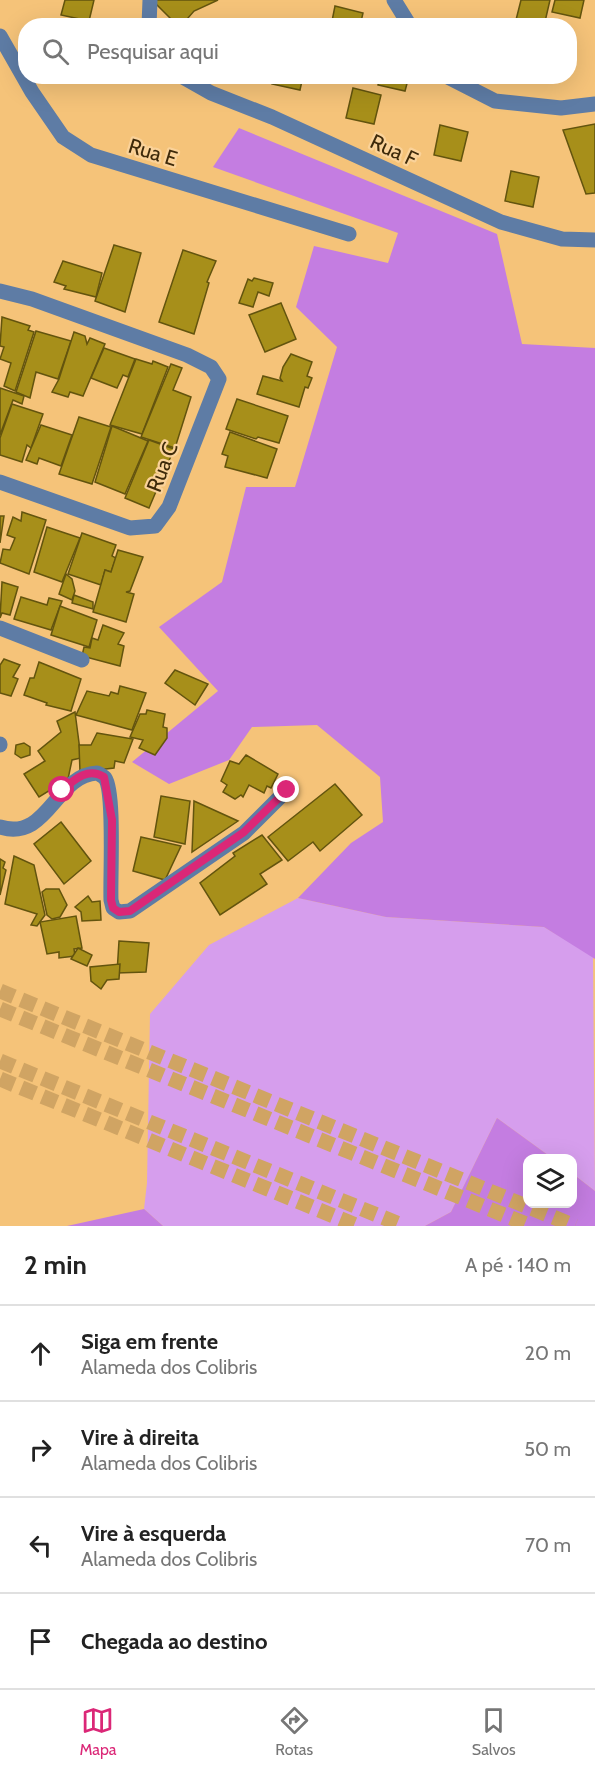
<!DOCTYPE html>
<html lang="pt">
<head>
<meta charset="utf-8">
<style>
  body { margin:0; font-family:Cabin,sans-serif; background:#f6f6f6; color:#222 }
  .controls { position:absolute; right:18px; bottom:18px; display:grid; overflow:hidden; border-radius:12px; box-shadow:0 6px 24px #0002 }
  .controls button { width:54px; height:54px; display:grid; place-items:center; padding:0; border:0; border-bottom:2px solid #e0e0e0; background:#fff; color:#222; font:30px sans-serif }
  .stop { position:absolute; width:18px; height:18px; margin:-14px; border:4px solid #db2777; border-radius:50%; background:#fff }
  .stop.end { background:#db2777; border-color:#fff; box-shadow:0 2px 6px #0008 }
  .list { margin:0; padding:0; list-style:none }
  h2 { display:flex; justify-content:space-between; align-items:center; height:78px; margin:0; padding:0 24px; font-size:26px }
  h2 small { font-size:20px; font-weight:400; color:#767676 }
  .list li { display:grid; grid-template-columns:39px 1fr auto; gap:18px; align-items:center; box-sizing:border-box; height:96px; padding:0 24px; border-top:2px solid #e0e0e0 }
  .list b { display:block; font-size:22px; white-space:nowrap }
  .list p { margin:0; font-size:20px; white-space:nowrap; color:#767676 }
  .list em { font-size:20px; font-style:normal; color:#767676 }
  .icon { flex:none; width:33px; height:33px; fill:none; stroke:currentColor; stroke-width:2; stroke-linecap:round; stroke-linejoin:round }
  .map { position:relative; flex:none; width:595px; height:1226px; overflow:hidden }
  .search { position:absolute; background:#fff; box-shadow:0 6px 24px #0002; left:18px; right:18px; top:18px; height:66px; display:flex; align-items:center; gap:15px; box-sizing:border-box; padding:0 21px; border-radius:24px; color:#767676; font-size:22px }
  .sheet { height:462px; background:#fff }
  nav { display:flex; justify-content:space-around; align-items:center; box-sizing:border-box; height:84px; border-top:2px solid #e0e0e0; background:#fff; font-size:16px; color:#767676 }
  nav a { display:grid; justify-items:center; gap:3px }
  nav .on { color:#db2777 }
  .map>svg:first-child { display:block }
  .green { fill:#d69eed }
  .forest { fill:#c47de1 }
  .building { fill:#a78f1a; stroke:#63540e; stroke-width:1.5 }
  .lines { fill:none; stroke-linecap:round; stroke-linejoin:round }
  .minor-tunnel { stroke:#d0a463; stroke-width:15; stroke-dasharray:15 8; stroke-linecap:butt }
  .major-tunnel { stroke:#d0a463; stroke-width:15; stroke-dasharray:15 8; stroke-linecap:butt }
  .minor { stroke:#5e7ca5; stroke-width:15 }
  .route { stroke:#db2777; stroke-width:8 }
  .labels { text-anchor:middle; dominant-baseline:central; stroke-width:4.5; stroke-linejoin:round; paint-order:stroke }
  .street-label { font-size:21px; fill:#3e2a0a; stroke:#fad299 }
</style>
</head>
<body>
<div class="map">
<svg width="595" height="1226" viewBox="0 0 595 1226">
  <rect width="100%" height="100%" fill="#f5c379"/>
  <!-- green -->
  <path class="green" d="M298,898L386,917L544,927L593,956L595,1191L573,1174L572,1158H552L497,1118L451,1212L425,1226H163L144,1209L147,1183L150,1014L209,945Z"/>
  <!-- forest -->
  <g class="forest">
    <path d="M239,128L497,234L522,344L595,348V959L544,927L386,917L298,898L351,843L383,822L380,777L317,725L252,727L229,760L169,784L132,762L218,691L159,627L222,582L246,487H295L337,347L296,307L314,246L388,263L398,233L213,167Z"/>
    <path d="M497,1118L552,1158H528V1204H572L573,1174L595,1191V1226H425L451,1212Z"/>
    <path d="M144,1209L163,1226H67Z"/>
  </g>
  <!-- building -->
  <g class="building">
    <path d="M65,0H94L89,21L61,15Z"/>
    <path d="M152,0H218L194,11L181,26H178Z"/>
    <path d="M521,0H550L544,26L516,20Z"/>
    <path d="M555,0H584L580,18L552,12Z"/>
    <path d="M335,6L363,13L360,26H331Z"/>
    <path d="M274,76H303L300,90L272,84Z"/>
    <path d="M380,76H409L405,91L378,85Z"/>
    <path d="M353,88L381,95L374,124L346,118Z"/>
    <path d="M595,124V193L586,194L563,130Z"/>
    <path d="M440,125L468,132L461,161L434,155Z"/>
    <path d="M511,171L539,177L533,207L505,201Z"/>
    <path d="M114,245L141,253L125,312L95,301Z"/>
    <path d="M183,250L216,261L207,282L209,283L194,334L159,322Z"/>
    <path d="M63,261L102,273L96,297L64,289L66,286L54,282Z"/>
    <path d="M254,278L273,283L269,296L258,292L253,307L239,303L248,279L252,281Z"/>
    <path d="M281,303L296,339L265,352L249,315Z"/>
    <path d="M2,317L30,326L28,330L34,332L15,391L4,386L11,363L0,359L4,347L0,346Z"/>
    <path d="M36,331L71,341L58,379L36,372L30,398L16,392Z"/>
    <path d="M74,332L85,336L87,344L90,338L105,344L83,396L70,392L68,397L52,392L59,379Z"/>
    <path d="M104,348L135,359L128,377L123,375L117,388L91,378Z"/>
    <path d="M291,354L312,362L307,376L312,378L308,388L305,387L299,407L257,394L263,376L282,381L280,378L283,367Z"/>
    <path d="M136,359L152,364L153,361L168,367L142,434L110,425Z"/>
    <path d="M171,364L182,368L173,390L191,397L175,448L141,437Z"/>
    <path d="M0,388L24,396L22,404L13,400L0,435Z"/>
    <path d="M237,399L288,416L279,443L258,437L256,439L226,429Z"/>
    <path d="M12,404L43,414L31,448L27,445L22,462L0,455V438Z"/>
    <path d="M79,417L111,427L92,484L59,474Z"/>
    <path d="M41,425L72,435L61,466L39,458L37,464L26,460Z"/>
    <path d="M112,426L148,441L125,494L95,482Z"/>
    <path d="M230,432L277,449L267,478L225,467L228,456L222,454Z"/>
    <path d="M149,440L174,449L149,508L125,498Z"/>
    <path d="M22,512L46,520L29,574L0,563L3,549L10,550L15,538L7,535L13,517L21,521Z"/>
    <path d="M0,516H4L0,543Z"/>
    <path d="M47,527L80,538L62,582L34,572Z"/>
    <path d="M82,533L116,545L112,556L116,558L111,572L105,570L101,585L68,574Z"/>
    <path d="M118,550L143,557L130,591L126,592L134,594L126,622L93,612L105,570L111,572Z"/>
    <path d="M66,574L72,579L75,591L72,600L59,594Z"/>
    <path d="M2,582L18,587L10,615L2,613L0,618Z"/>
    <path d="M74,595L93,602V609L72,603Z"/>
    <path d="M21,597L47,605L49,598L62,601L51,630L14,619Z"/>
    <path d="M60,606L97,620L89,647L51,635Z"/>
    <path d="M103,625L124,633L118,644L124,646L120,666L82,656L84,647L90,648L92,638L98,640Z"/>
    <path d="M4,659L20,665L13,677L18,679L11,696L0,693V665Z"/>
    <path d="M39,662L81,679L71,711L46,705L47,703L24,695L30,678H34Z"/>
    <path d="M175,670L208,684L195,705L165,683Z"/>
    <path d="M120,686L146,693L132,730L76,715L87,691L109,696L111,692L118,694Z"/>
    <path d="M147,710L165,714L163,727L167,728V738L155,755L139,748L143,740L130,737L140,714H146Z"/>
    <path d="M75,712L81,758L72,760L68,779L39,797L24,774L45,761L38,751L61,732L57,721Z"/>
    <path d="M97,733L133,739L124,763L115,761L114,768L80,772L79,745H91Z"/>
    <path d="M24,743L30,747V755L21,758L15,754L16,745Z"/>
    <path d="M246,755L278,774L271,788L267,786L264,793L249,785L243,797L241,795L235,799L223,792L227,785L221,781L230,761L239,764Z"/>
    <path d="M335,784L362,815L320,851L313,842L288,861L268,837Z"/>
    <path d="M161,796L190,801L185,844L154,837Z"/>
    <path d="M194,801L238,821L192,852Z"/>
    <path d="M61,822L91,861L64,884L34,844Z"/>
    <path d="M262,835L282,860L260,874L267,884L220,915L200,883L235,856L233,853Z"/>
    <path d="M141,837L181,846L165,880L133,871Z"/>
    <path d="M14,856L34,865L45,915L37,926L31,925L37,914L5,904Z"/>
    <path d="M0,859L5,862L3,868L6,870L0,895Z"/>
    <path d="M46,889H59L67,905L60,917L52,919L47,915L42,892Z"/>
    <path d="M88,896L92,902L100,901L101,920L82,921L81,912L75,907Z"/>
    <path d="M76,916L82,948L74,949L75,956L59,958V952L47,954L40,922Z"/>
    <path d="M119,941L149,943L146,972L117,973Z"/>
    <path d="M78,948L92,955L87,966L71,959Z"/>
    <path d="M120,964L119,979L107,980L101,989L91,981L90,967Z"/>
  </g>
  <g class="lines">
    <!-- minor-tunnel -->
    <g class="minor-tunnel">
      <path d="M0,1009L531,1226"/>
      <path d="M0,1061L404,1226"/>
    </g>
    <!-- major-tunnel -->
    <g class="major-tunnel">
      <path d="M0,991L575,1226"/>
      <path d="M0,1079L358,1226"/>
    </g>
    <!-- minor -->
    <g class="minor">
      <path d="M394,0L410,26"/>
      <path d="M149,26L150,0"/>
      <path d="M0,36L32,92L63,137L91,155L349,234"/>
      <path d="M181,76L211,93L272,117L501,222L562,239L595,240"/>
      <path d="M446,76L495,101L561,108L595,104"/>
      <path d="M0,291L32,299L187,355L211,367L219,379L169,507L155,526L130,528L0,482"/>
      <path d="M0,628L82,660"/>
      <path d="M0,744V745"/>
      <path d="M0,827C48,842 55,775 97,773C98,773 104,777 105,778C115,792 110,878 111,900L113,908L119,912L130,911L244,833L287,790"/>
    </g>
  </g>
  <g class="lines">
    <!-- route -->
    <path class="route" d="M62,790C75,779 88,767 104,777L112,820L111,900L113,908L119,912L130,911L244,832L287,790"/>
  </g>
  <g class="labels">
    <!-- street labels -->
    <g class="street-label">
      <text transform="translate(394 150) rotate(25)">Rua F</text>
      <text transform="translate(153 152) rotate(17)">Rua E</text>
      <text transform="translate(162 467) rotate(-69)">Rua C</text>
    </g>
  </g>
</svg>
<div class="controls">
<button><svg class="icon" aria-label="layers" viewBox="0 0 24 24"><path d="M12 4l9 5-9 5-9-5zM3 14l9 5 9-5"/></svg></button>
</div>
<div class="stop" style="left:62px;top:790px"></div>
<div class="stop end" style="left:287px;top:790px"></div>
<div class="search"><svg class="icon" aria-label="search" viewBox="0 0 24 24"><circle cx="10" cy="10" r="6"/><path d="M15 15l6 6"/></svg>Pesquisar aqui</div>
</div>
<section class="sheet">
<h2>2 min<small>A pé · 140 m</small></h2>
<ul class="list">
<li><svg class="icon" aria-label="ahead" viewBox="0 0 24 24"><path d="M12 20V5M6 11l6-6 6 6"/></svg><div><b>Siga em frente</b><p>Alameda dos Colibris</p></div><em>20 m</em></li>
<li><svg class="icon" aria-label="right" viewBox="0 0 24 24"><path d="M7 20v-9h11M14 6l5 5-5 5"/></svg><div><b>Vire à direita</b><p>Alameda dos Colibris</p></div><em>50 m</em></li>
<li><svg class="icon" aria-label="left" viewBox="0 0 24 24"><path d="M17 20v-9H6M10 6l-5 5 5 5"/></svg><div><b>Vire à esquerda</b><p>Alameda dos Colibris</p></div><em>70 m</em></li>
<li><svg class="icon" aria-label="arrive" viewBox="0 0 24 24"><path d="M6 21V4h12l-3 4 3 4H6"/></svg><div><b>Chegada ao destino</b></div></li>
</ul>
</section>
<nav>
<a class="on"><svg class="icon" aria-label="map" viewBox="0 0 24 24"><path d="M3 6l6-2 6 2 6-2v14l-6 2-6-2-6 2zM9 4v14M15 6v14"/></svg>Mapa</a>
<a><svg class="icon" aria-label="directions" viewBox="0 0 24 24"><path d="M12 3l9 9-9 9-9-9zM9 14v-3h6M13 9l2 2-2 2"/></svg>Rotas</a>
<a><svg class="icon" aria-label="saved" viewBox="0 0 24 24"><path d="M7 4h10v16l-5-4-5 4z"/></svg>Salvos</a>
</nav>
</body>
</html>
